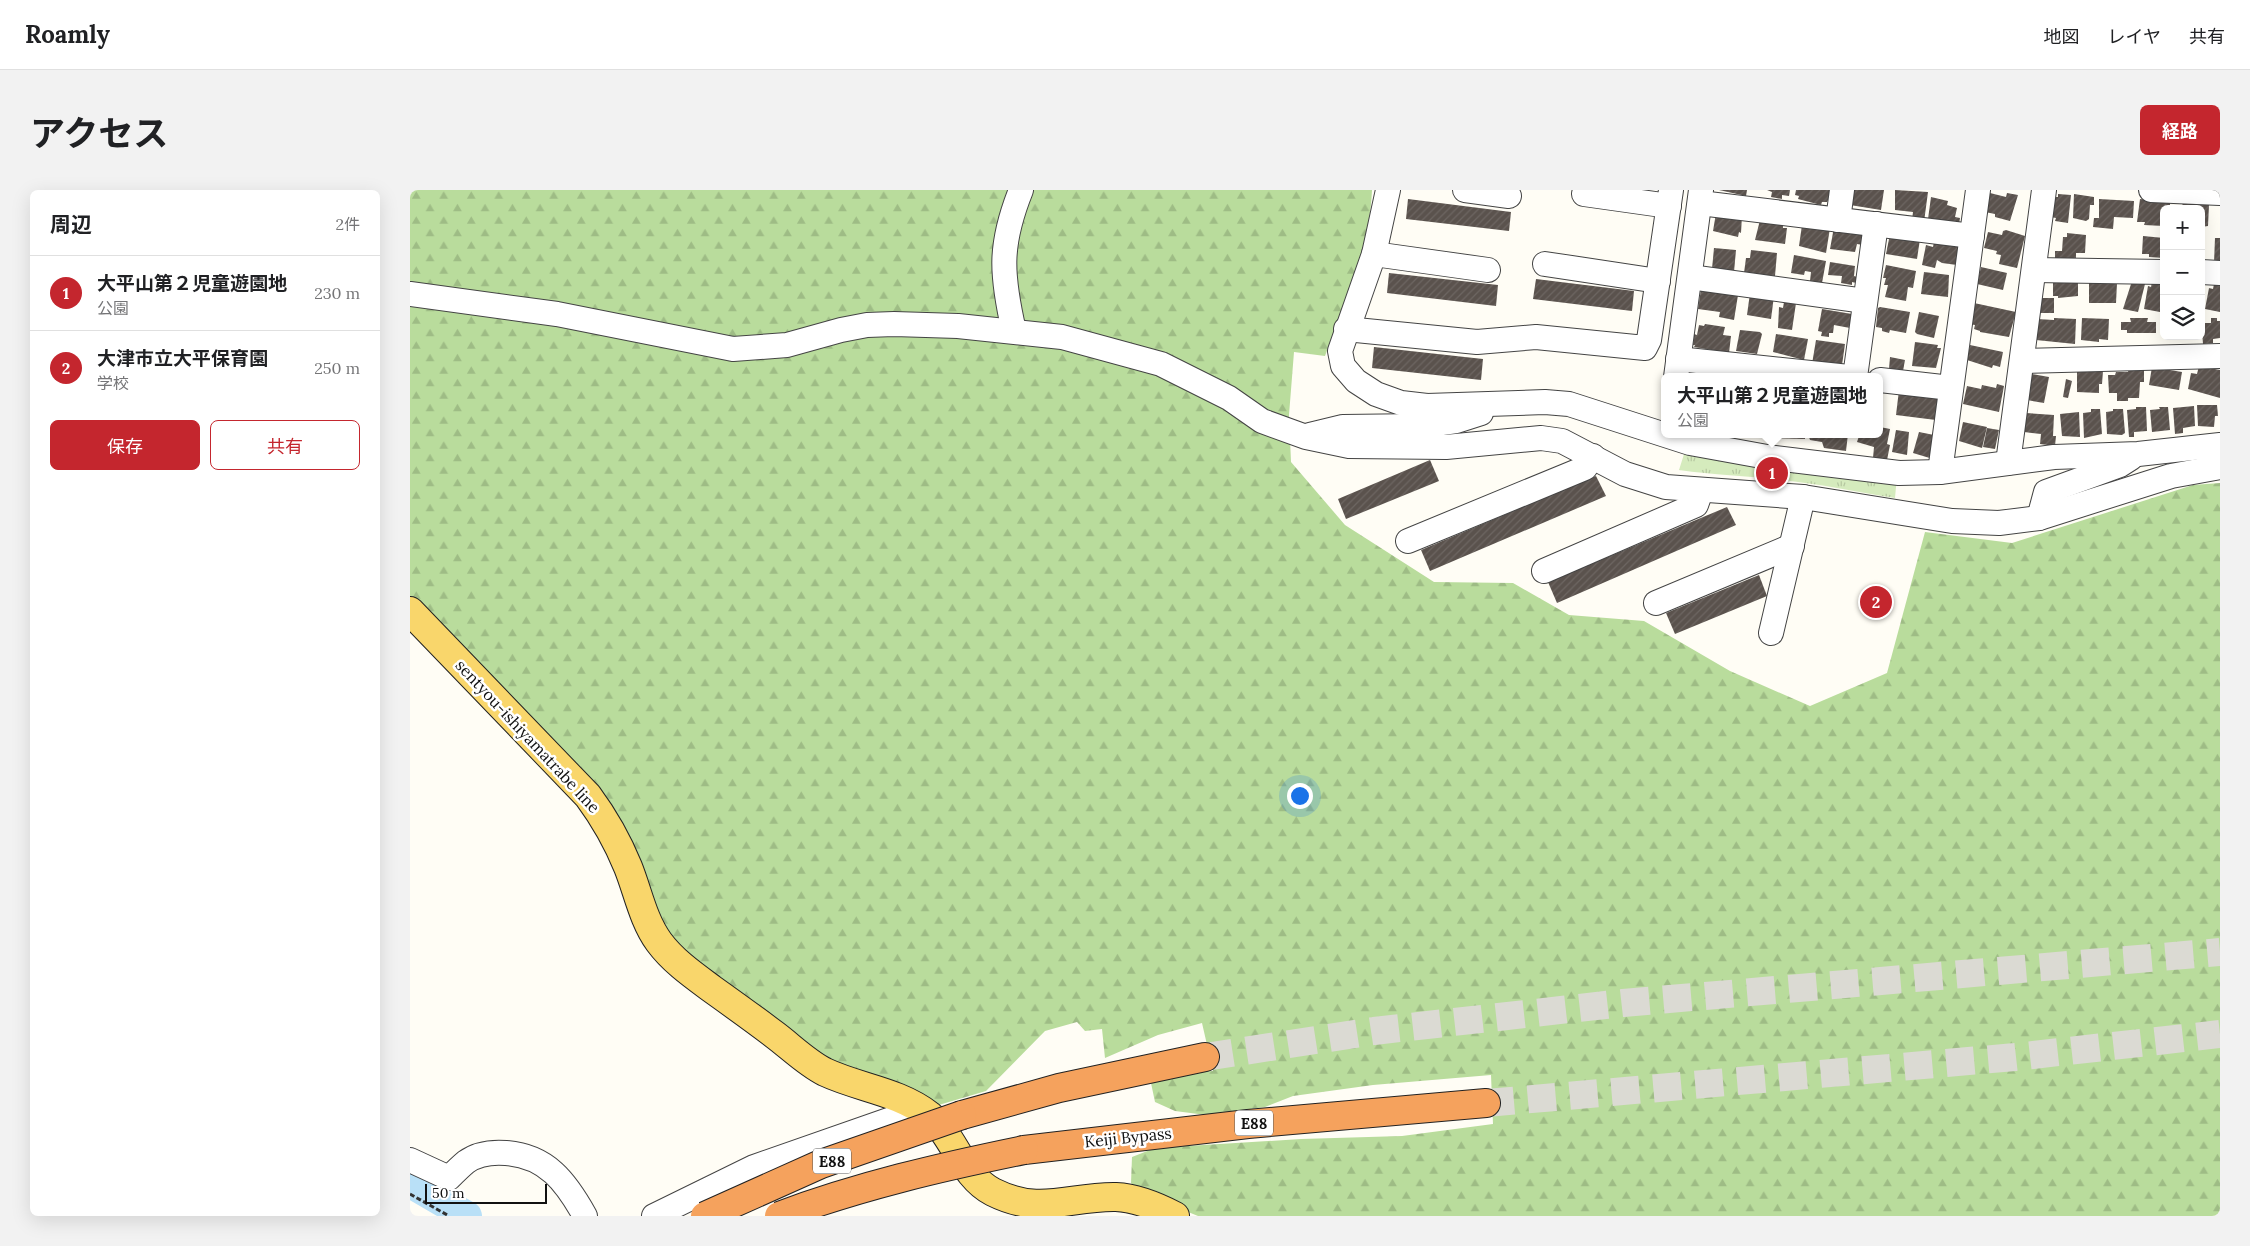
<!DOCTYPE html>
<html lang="ja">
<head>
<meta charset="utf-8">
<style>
  body { margin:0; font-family:Lora,"Noto Sans JP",serif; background:#f2f2f2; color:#202124 }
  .controls { position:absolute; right:15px; top:15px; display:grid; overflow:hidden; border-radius:8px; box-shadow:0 5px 20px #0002 }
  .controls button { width:45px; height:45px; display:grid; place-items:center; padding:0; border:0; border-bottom:1px solid #e0e0e0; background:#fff; color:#202124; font:25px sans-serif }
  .scale { position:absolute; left:15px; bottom:12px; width:122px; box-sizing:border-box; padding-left:5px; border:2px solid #111; border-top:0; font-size:14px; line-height:18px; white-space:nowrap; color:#111; -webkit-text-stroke:4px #fff; paint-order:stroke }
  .you { position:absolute; left:889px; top:605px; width:18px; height:18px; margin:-12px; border:4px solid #fff; border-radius:50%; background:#1a73e8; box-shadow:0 0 0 8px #1a73e833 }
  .badge { display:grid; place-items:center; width:32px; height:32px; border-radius:50%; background:#c4262e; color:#fff; font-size:16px; font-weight:700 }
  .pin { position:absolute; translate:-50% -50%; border:2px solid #fff; box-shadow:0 1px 5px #0006 }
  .popup { position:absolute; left:1251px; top:183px; width:222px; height:65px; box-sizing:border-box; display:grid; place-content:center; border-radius:8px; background:#fff; filter:drop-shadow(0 1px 4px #0005); font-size:16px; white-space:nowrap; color:#757577 }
  .popup b { font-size:19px; color:#202124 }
  .popup::after { content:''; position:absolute; left:50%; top:100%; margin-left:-10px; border:10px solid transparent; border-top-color:#fff }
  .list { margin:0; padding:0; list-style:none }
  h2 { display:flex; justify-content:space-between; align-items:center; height:65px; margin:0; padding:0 20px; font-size:21px }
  h2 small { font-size:16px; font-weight:400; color:#757577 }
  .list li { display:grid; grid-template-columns:32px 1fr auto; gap:15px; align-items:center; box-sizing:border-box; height:75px; padding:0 20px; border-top:1px solid #e0e0e0 }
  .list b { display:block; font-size:19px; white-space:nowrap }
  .list p { margin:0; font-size:16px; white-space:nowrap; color:#757577 }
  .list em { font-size:16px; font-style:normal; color:#757577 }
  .actions { display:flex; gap:10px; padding:15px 20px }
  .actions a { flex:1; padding:11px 0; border:1px solid #c4262e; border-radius:8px; text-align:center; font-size:18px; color:#c4262e }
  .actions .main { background:#c4262e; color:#fff }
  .icon { flex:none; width:28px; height:28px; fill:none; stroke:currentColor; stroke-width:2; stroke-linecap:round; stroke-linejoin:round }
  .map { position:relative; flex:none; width:1810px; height:1026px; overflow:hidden; border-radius:8px }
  header { display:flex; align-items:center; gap:30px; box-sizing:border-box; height:70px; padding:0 25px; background:#fff; border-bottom:1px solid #e0e0e0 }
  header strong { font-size:24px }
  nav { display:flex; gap:28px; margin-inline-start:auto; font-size:18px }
  .intro { display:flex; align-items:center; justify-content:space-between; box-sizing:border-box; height:120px; padding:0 30px }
  h1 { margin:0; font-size:35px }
  .button { padding:12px 22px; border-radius:8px; background:#c4262e; color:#fff; font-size:18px; font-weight:700 }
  main { display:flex; gap:30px; padding:0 30px }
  aside { flex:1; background:#fff; border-radius:8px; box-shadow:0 5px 20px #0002 }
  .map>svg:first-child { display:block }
  .forest { fill:url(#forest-firs) }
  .park { fill:url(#park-tufts) }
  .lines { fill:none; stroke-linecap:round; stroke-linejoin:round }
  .river { stroke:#b9e0f7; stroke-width:30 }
  .building { fill:url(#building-hatch) }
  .highway-tunnel { stroke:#dbdad3; stroke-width:28; stroke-dasharray:28 14; stroke-linecap:butt }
  .minor-casing { stroke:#444; stroke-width:26 }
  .major-casing { stroke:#222; stroke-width:30 }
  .highway-casing { stroke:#222; stroke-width:30 }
  .path { stroke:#333; stroke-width:3; stroke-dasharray:5 2.5; stroke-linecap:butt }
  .minor { stroke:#fff; stroke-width:24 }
  .major { stroke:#f9d66b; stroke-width:28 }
  .highway { stroke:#f5a25d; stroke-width:28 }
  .highway-bridge-casing { stroke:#222; stroke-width:30; stroke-linecap:butt }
  .highway-bridge { stroke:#f5a25d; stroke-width:28 }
  .labels { text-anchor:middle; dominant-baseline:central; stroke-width:5; stroke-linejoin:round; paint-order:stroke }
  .shield { fill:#fff; stroke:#585858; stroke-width:1 }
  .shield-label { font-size:15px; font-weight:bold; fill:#111 }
  .street-label { font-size:16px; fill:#111; stroke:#fff }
</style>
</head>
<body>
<header>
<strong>Roamly</strong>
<nav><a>地図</a><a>レイヤ</a><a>共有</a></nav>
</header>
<div class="intro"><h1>アクセス</h1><a class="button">経路</a></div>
<main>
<aside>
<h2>周辺<small>2件</small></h2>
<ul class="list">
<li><span class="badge">1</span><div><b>大平山第２児童遊園地</b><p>公園</p></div><em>230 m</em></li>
<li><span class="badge">2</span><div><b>大津市立大平保育園</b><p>学校</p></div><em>250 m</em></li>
</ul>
<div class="actions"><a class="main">保存</a><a>共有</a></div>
</aside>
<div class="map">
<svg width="1810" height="1026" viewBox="0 0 1810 1026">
  <defs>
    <pattern id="forest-firs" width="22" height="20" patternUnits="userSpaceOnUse" patternTransform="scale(1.25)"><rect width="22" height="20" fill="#b9dc9c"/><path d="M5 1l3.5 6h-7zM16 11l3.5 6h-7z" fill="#9ebc85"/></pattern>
    <pattern id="park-tufts" width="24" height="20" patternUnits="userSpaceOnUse" patternTransform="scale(1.25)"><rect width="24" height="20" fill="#d5ebbd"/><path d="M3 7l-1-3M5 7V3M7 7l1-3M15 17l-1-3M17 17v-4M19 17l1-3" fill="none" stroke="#b6c8a1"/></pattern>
    <pattern id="building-hatch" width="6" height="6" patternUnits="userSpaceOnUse" patternTransform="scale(1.25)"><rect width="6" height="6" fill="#5a524d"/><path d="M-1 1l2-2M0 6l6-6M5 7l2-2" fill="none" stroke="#6d6662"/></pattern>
  </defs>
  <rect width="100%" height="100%" fill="#fffdf5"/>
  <!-- forest -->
  <path class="forest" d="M0,0H962C960,57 934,112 915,166L884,162L879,225L881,272L935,335L1024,392L1103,393L1159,425L1234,431L1320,481L1400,516L1477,483L1515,342L1602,353L1783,295L1810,293V1026H788L729,1002L721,993L722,967L745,958L891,949L992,946L1083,934L1081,885L963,895L883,906L855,917L796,925L765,921L745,912L741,893L766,883L803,881L792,833L748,845L695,868L692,839L675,841L667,832L635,841L576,901L522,917L430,877L288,778L252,733L195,614L0,407Z"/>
  <!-- park -->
  <path class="park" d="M1275,261L1487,286L1485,308C1447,302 1410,294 1372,290C1338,286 1304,285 1269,280Z"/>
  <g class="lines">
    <!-- river -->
    <path class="river" d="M0,993L57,1026"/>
  </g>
  <!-- building -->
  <g class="building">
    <path d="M1309,0H1337L1336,6Z"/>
    <path d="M1357,0H1380L1379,6L1372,5V9L1361,7L1362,2Z"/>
    <path d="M1386,0H1423L1417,12H1412L1411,15L1388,9L1389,6L1385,5Z"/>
    <path d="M1441,0H1474L1471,20L1440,15Z"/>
    <path d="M1485,0L1518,2L1514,32L1502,30L1503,22L1485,20Z"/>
    <path d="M1580,3L1596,7L1597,3L1608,5L1600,31L1585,27V24L1575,22Z"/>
    <path d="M1648,4L1661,5L1658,33L1645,31L1646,28L1640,27L1644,7H1648Z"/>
    <path d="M1664,4L1684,7V15H1680L1679,29L1676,31L1663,28Z"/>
    <path d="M1521,7L1538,11L1537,15L1547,18L1545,27L1550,28L1549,34L1518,29Z"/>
    <path d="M998,9L1101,22L1099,41L996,29Z"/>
    <path d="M1689,9L1724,11L1723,28L1704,27L1703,39L1683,37L1684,28H1689Z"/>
    <path d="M1730,9L1760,12V16H1756V19H1754V36L1734,35L1735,32H1727Z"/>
    <path d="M1773,10L1799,15L1798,36L1791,37V19H1772Z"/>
    <path d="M1306,23L1332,26L1331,43L1329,42L1328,47L1303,41Z"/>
    <path d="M1350,30L1373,34V38H1377L1375,54L1345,50Z"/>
    <path d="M1392,35L1420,38L1416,63L1389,56Z"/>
    <path d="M1424,37L1455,43L1453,55L1447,54L1445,62L1420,59Z"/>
    <path d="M1596,40L1615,46L1607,78L1589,74L1591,65L1586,64L1587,61L1574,58L1578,42L1592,45L1593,41Z"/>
    <path d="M1657,43L1676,45L1675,63H1666V72L1645,70V61H1652L1653,47H1657Z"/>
    <path d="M1480,44L1510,49L1507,69L1476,64Z"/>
    <path d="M1733,46L1754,48V68L1739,67V64H1732Z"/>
    <path d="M1805,48H1810V73H1804Z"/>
    <path d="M1524,52L1550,57L1547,75L1532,73L1527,70L1525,78L1512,75L1516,55L1523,57Z"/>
    <path d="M1304,58L1326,60L1324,82L1302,79Z"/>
    <path d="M1341,60L1367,63L1365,86L1334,83L1336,68H1340Z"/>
    <path d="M1384,65L1416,71L1412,93L1400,91L1401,82L1395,81L1394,85L1381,83Z"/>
    <path d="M1420,72L1445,76L1444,86L1447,87L1446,93L1442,92V95L1431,93L1432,86L1418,85Z"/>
    <path d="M1476,75L1506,81L1503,98L1498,97L1496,111L1475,107L1478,95H1474L1476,88H1473Z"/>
    <path d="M1571,77L1597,83L1593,100L1567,94Z"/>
    <path d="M1514,82L1539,85L1538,107L1511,104Z"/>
    <path d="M979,83L1088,95L1086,116L977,103Z"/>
    <path d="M1643,87H1668V106L1648,108V106H1643Z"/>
    <path d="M1126,89L1224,101L1222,121L1123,109Z"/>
    <path d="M1722,91L1735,94L1728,122L1713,119Z"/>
    <path d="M1679,92L1707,93L1706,113H1679Z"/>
    <path d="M1742,92L1754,94L1750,122L1734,119L1738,96L1741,97Z"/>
    <path d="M1804,94L1810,95V122L1795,119L1799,98L1803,99Z"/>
    <path d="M1291,99L1328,105L1324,130L1309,127L1310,122L1288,119Z"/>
    <path d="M1340,103L1364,106L1361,129L1337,125Z"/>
    <rect x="1630" y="108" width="14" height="15"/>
    <path d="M1374,112L1386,113L1382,140L1368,138L1369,117L1373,118Z"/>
    <path d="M1564,113L1606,122L1599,147L1570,142V141L1564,139L1565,135L1559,134Z"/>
    <path d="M1470,117L1500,122L1496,143L1480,140L1479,143L1472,141V138L1466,137L1468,118Z"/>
    <path d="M1412,119L1442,124L1440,138L1424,135L1423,143H1419V147L1411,146L1412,142L1408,141Z"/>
    <path d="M1509,122L1529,126L1524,148L1507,144L1505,142Z"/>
    <path d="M1644,128L1666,129L1665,154L1626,150L1627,129L1644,130Z"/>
    <path d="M1672,128L1699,129L1698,150L1689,149V152L1671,150Z"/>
    <path d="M1720,128H1738L1737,132H1746V143H1717V140H1711V132H1721Z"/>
    <path d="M1801,128H1807V131H1810V148L1803,149V153L1793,154L1792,141H1795V133H1801Z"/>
    <path d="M1295,134L1315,137L1313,145L1321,146L1319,163L1284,157L1285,155H1283L1284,144L1287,145L1289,135L1294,136Z"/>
    <path d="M1330,140L1350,142L1352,144L1347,164L1326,161Z"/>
    <path d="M1366,144L1398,149L1394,170L1363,162Z"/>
    <path d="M1406,150L1435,154L1432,175L1414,172V176L1402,174Z"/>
    <path d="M1505,152L1528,155L1527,158H1531L1526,178L1502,176Z"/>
    <path d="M1560,155L1593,162L1590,177L1583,175L1582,178L1557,170Z"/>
    <path d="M964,157L1073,169L1071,190L962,178Z"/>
    <path d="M1480,167L1495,170L1493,181L1479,179Z"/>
    <path d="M1789,176L1810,180V208L1778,199L1781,183L1787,184Z"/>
    <path d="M1742,177L1772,182L1769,200L1739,195Z"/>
    <path d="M1719,178H1734V192H1730L1729,208H1718V211H1707V203H1699L1698,185H1705L1706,182H1718Z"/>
    <path d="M1667,180L1693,181L1692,194H1689V203L1667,202Z"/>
    <path d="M1622,184L1639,187L1634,213L1617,210Z"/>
    <path d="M1656,189L1662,191L1658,208L1653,207Z"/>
    <path d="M1587,194L1594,196L1589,222L1553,214L1557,196L1571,199L1572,195L1586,198Z"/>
    <path d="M1489,200L1495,204L1512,207V204H1530L1526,230L1486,225Z"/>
    <path d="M1787,215H1807L1808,226H1805L1804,237L1788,236Z"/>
    <path d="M1784,216L1785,236L1773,238V243L1765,244L1763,218Z"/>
    <path d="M1726,217H1736L1737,241L1724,242V247H1719L1717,220L1726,219Z"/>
    <path d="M1749,217H1758L1760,240L1742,242L1740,220L1750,219Z"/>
    <path d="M1681,219H1690L1692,244L1674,248L1673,223L1681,222Z"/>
    <path d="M1703,219H1713L1715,243L1712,245L1697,244L1696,222L1703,221Z"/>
    <path d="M1669,222L1670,247L1652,246L1650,224Z"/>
    <path d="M1615,223L1644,225L1643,246H1646L1645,256L1630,254L1631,244L1614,242Z"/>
    <path d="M1553,232L1577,237L1572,258L1549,251Z"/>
    <path d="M1470,237L1480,239L1477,254L1480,255L1477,270L1463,268L1464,257L1447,252L1449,246L1444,245L1470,244Z"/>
    <path d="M1577,238L1589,240L1585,259L1573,257Z"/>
    <path d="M1486,240L1499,242L1497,265L1482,262Z"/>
    <path d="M1509,242L1524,245L1523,269L1503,263Z"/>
    <path d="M1364,244H1395V249L1364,248Z"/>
    <path d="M1398,244H1438L1436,261L1414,258L1412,252L1400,250Z"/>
    <path d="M1020,270L1029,291L936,329L928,309Z"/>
    <path d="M1186,286L1196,306L1020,381L1011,360Z"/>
    <path d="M1317,317L1326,335L1147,413L1138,392Z"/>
    <path d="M1349,385L1357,406L1265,444L1256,423Z"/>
  </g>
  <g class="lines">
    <!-- highway-tunnel -->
    <g class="highway-tunnel">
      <path d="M795,867L964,841L1213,813L1810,762"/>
      <path d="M1076,913L1605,867L1810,844"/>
    </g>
    <!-- minor casing -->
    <g class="minor-casing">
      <g id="minor">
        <path d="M978,0L964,64L930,161L933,176L946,191L966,204L991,213L1017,216L1135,212L1159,214L1280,253L1357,267L1489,283L1530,282L1644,267L1728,264L1810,255"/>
        <path d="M1055,0L1099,6"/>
        <path d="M1741,0L1810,3"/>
        <path d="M1174,4L1259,16"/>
        <path d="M1290,13L1562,46"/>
        <path d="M1428,30L1432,0"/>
        <path d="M964,64L1078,80"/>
        <path d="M1135,74L1248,91"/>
        <path d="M1624,80L1754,82"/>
        <path d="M1791,82L1810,83"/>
        <path d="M1280,87L1455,111"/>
        <path d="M0,104L147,124L323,159L377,155L431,140L457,135L484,134L548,136L652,147L751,174L819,208L852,231L896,247L939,256L1036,257L1131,248L1152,251L1215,284L1256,297L1393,307L1542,331L1589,333L1629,328L1761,286L1810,277"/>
        <path d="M936,139L1067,152L1126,147L1235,158L1239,150L1261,0"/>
        <path d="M604,141C591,84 589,55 611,0"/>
        <path d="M1268,169L1439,187"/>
        <path d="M1612,171L1810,166"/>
        <path d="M1266,187L1291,0"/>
        <path d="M1445,187L1466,34"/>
        <path d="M1470,190L1541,198"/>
        <path d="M900,245L933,237L1011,236L1046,231L1071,223"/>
        <path d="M1598,273L1634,0"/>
        <path d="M1530,282L1568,0"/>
        <path d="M1629,328L1636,302L1710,275L1721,268"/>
        <path d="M998,351L1175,278L1183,266"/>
        <path d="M1134,381L1286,315L1291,301"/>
        <path d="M1246,413L1382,356"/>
        <path d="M1361,443L1393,307"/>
        <path d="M0,970L39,988C44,983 50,977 56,972C67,964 83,962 96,963C137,966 156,992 175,1026"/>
        <path d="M244,1026L344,977L487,927L501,914"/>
      </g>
    </g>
    <!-- major casing -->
    <g class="major-casing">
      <path id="major" d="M0,421L178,606C195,629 207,650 218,677C228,702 233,730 249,752C263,771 283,785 302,799C323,814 344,829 365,845C381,857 397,873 415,882C449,898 488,901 519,925C545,947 552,986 583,1002C631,1026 659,1006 706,1007C727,1008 746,1016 765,1026"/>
    </g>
    <!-- highway casing -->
    <g class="highway-casing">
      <g id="highway">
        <path d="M552,925L649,898L795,867"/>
        <path d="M614,960L838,934L1076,913"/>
      </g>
    </g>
    <!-- path -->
    <path class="path" d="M0,1004L39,1026"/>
    <!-- minor -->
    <use href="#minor" class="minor"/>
    <!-- major -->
    <use href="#major" class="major"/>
    <!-- highway -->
    <use href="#highway" class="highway"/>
    <!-- highway-bridge casing -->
    <g class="highway-bridge-casing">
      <g id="highway-bridge">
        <path d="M295,1026L411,974L552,925"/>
        <path d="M369,1026C449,996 531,977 614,960"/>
      </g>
    </g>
    <!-- highway-bridge -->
    <use href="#highway-bridge" class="highway-bridge"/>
  </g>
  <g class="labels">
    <!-- shield labels -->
    <g class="shield">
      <rect x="825" y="920.5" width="38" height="25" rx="4"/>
      <rect x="403" y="958.5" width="38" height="25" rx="4"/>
    </g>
    <g class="shield-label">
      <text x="844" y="933">E88</text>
      <text x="422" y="971">E88</text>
    </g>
    <!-- street labels -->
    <g class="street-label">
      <text transform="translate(118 546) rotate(47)">sentyou-ishiyamatrabe line</text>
      <text transform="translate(718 947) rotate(-6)">Keiji Bypass</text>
    </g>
  </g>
</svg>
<div class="controls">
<button>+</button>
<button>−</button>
<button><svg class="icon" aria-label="layers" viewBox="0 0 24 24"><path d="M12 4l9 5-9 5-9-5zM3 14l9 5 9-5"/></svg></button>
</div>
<div class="scale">50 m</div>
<div class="you"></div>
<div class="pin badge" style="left:1362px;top:283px">1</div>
<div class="popup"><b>大平山第２児童遊園地</b>公園</div>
<div class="pin badge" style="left:1466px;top:412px">2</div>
</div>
</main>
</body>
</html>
